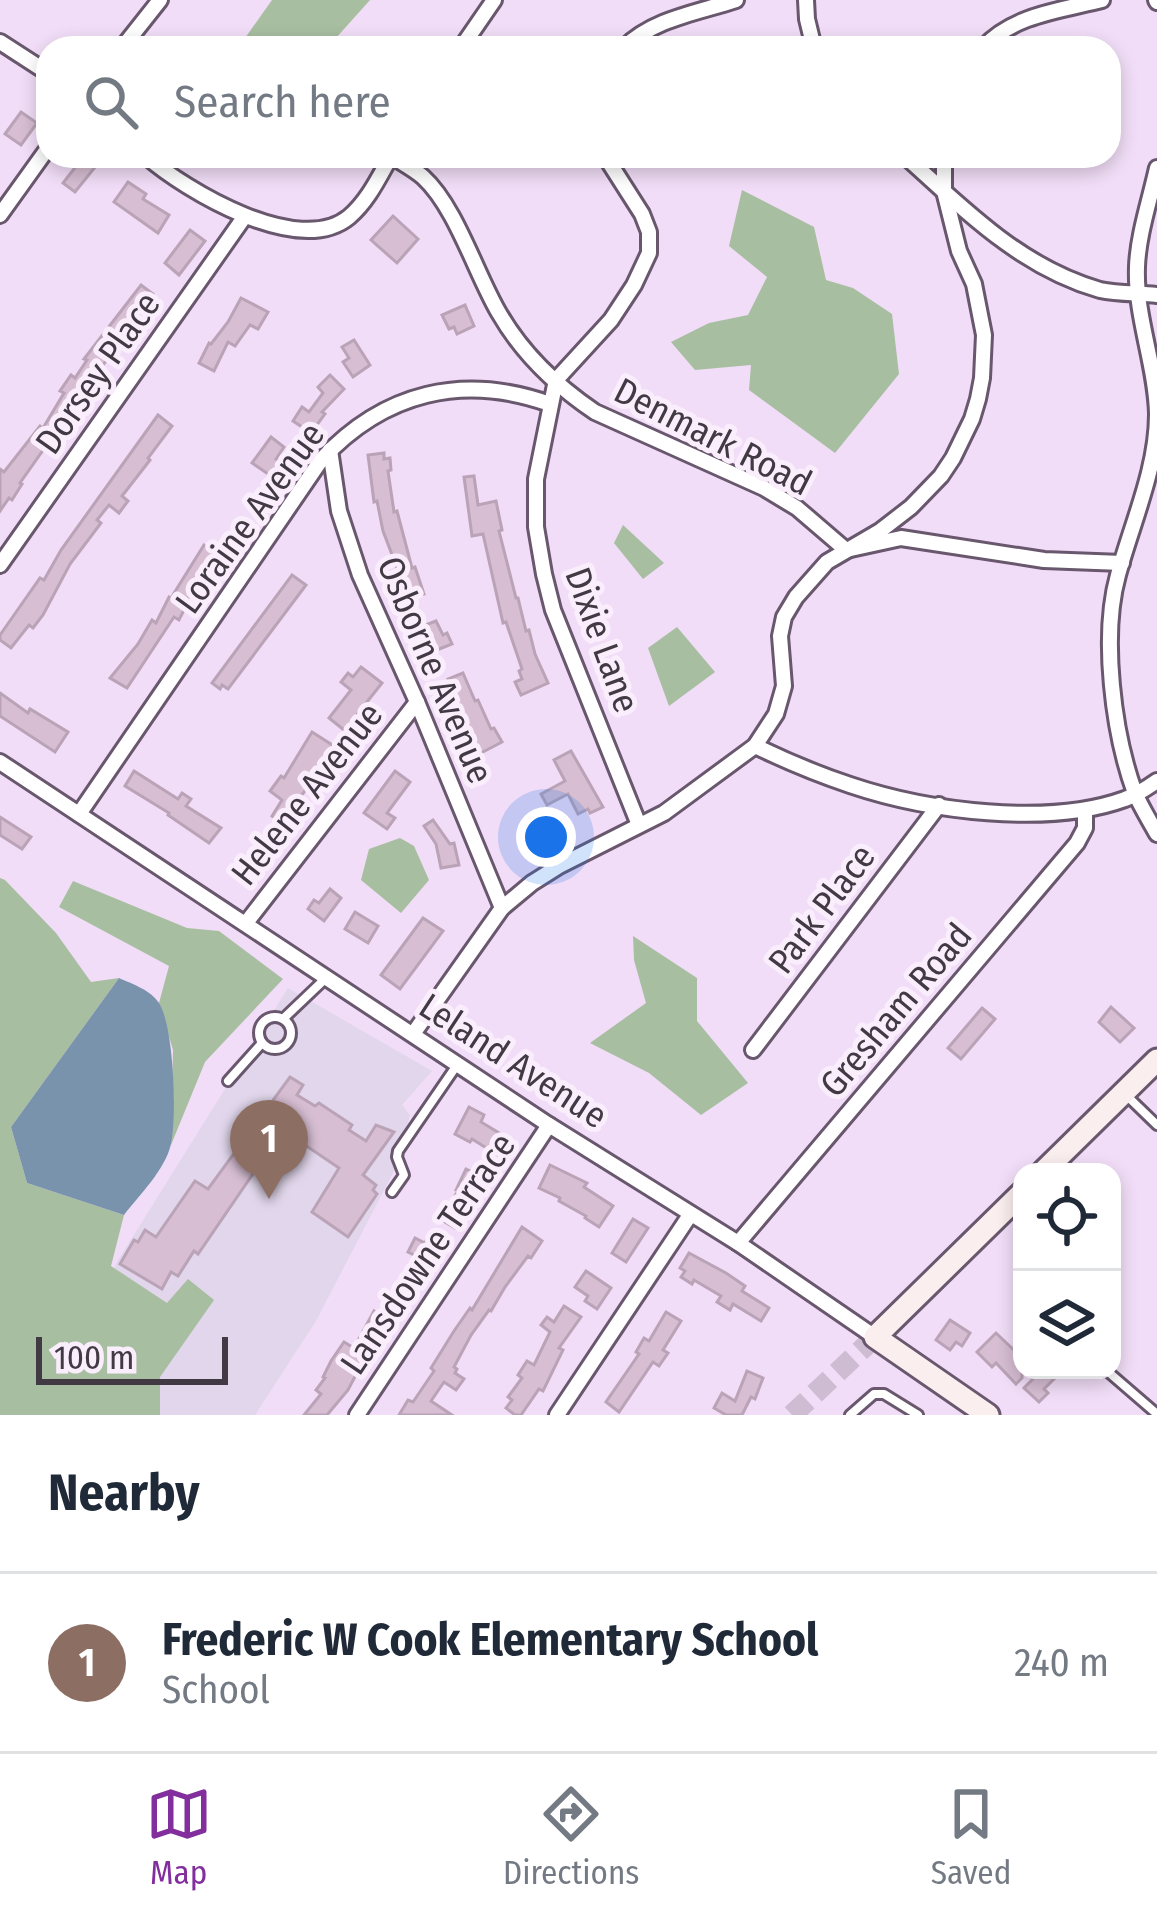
<!DOCTYPE html>
<html lang="en">
<head>
<meta charset="utf-8">
<style>
  body { margin:0; font-family:"Fira Sans Condensed",sans-serif; background:#f6f6f7; color:#1f2937 }
  .controls { position:absolute; right:36px; bottom:36px; display:grid; overflow:hidden; border-radius:24px; box-shadow:0 6px 18px #0003 }
  .controls button { width:108px; height:108px; display:grid; place-items:center; padding:0; border:0; border-bottom:3px solid #e0e1e3; background:#fff; color:#1f2937; font:60px sans-serif }
  .scale { position:absolute; left:36px; bottom:30px; width:192px; box-sizing:border-box; padding-left:12px; border:6px solid #413943; border-top:0; font-size:33px; line-height:42px; white-space:nowrap; color:#413943; -webkit-text-stroke:9px #faeefd; paint-order:stroke }
  .you { position:absolute; left:546px; top:837px; width:42px; height:42px; margin:-30px; border:9px solid #fff; border-radius:50%; background:#1a73e8; box-shadow:0 0 0 18px #1a73e833 }
  .badge { display:grid; place-items:center; width:78px; height:78px; border-radius:50%; background:#822e9d; color:#fff; font-size:39px; font-weight:700 }
  .pin { position:absolute; translate:-50% -99px; filter:drop-shadow(0 3px 6px #0008) }
  .pin::after { content:''; position:absolute; top:63px; width:42px; height:36px; background:inherit; clip-path:polygon(0 0,100% 0,50% 100%) }
  .list { margin:0; padding:0; list-style:none }
  h2 { display:flex; justify-content:space-between; align-items:center; height:156px; margin:0; padding:0 48px; font-size:51px }
  h2 small { font-size:39px; font-weight:400; color:#747a83 }
  .list li { display:grid; grid-template-columns:78px 1fr auto; gap:36px; align-items:center; box-sizing:border-box; height:180px; padding:0 48px; border-top:3px solid #e0e1e3 }
  .list b { display:block; font-size:45px; white-space:nowrap }
  .list p { margin:0; font-size:39px; white-space:nowrap; color:#747a83 }
  .list em { font-size:39px; font-style:normal; color:#747a83 }
  .icon { flex:none; width:66px; height:66px; fill:none; stroke:currentColor; stroke-width:2; stroke-linecap:round; stroke-linejoin:round }
  .map { position:relative; flex:none; width:1157px; height:1415px; overflow:hidden }
  .search { position:absolute; background:#fff; box-shadow:0 6px 18px #0003; left:36px; right:36px; top:36px; height:132px; display:flex; align-items:center; gap:30px; box-sizing:border-box; padding:0 42px; border-radius:36px; color:#747a83; font-size:45px }
  .sheet { height:336px; background:#fff }
  nav { display:flex; justify-content:space-around; align-items:center; box-sizing:border-box; height:168px; border-top:3px solid #e0e1e3; background:#fff; font-size:33px; color:#747a83 }
  nav a { display:grid; justify-items:center; gap:6px }
  nav .on { color:#822e9d }
  .map>svg:first-child { display:block }
  .education { fill:#e1d6eb }
  .green { fill:#a7bea1 }
  .water { fill:#7993ad }
  .building { fill:#d7bed3; stroke:#baa3b7; stroke-width:3 }
  .lines { fill:none; stroke-linecap:round; stroke-linejoin:round }
  .secondary-tunnel { stroke:#cebcd3; stroke-width:21; stroke-dasharray:21 10; stroke-linecap:butt }
  .lane-casing { stroke:#68576d; stroke-width:14 }
  .street-casing { stroke:#68576d; stroke-width:20 }
  .secondary-casing { stroke:#68576d; stroke-width:27 }
  .lane { stroke:#fff; stroke-width:8 }
  .street { stroke:#fff; stroke-width:14 }
  .secondary { stroke:#fbeeee; stroke-width:21 }
  .labels { text-anchor:middle; dominant-baseline:central; stroke-width:10; stroke-linejoin:round; paint-order:stroke }
  .street-label { font-size:36px; fill:#413943; stroke:#faeefd }
</style>
</head>
<body>
<div class="map">
<svg width="1157" height="1415" viewBox="0 0 1157 1415">
  <rect width="100%" height="100%" fill="#f1ddf7"/>
  <!-- education -->
  <path class="education" d="M288,988L432,1071L402,1105L410,1115L396,1167L316,1321L255,1415H113L58,1396L117,1262Z"/>
  <!-- green -->
  <g class="green">
    <path d="M272,0H370L327,48H238Z"/>
    <path d="M742,190L814,227L826,280L853,288L892,314L899,374L835,453L749,390L751,365L695,370L671,342L709,323L748,315L767,277L729,246Z"/>
    <path d="M623,525L664,563L643,579L614,543Z"/>
    <path d="M677,627L715,672L669,706L648,648Z"/>
    <path d="M400,838L414,846L429,880L401,913L361,880L369,849Z"/>
    <path d="M0,878L5,880L56,933L91,982L119,978L11,1127L27,1183L124,1215L111,1266L167,1303L188,1279L214,1300L160,1377V1415H0Z"/>
    <path d="M73,881L187,928L219,931L283,979L205,1062L171,1145L173,1050L159,1003L169,966L59,907Z"/>
    <path d="M633,936L697,978V1021L748,1083L701,1115L649,1073L590,1043L646,1003L634,960Z"/>
  </g>
  <!-- water -->
  <path class="water" d="M119,978C132,984 151,990 159,1003C174,1027 177,1115 171,1144C165,1170 140,1194 124,1215L27,1183L11,1127Z"/>
  <!-- building -->
  <g class="building">
    <path d="M21,112L37,123L21,145L5,134Z"/>
    <path d="M84,156H104L75,192L63,183Z"/>
    <path d="M128,182L146,194L143,199L169,215L158,233L114,202Z"/>
    <path d="M393,216L418,239L397,263L371,240Z"/>
    <path d="M190,230L205,241L179,275L165,263Z"/>
    <path d="M141,285L153,294L20,483L22,484L12,500L9,498L0,511V469L4,472L40,426L43,428L64,393L60,391L71,375L75,378L87,360L84,359Z"/>
    <path d="M241,298L268,312L258,329L250,325L235,346L228,342L214,371L199,363L209,343L211,344L228,322Z"/>
    <path d="M465,305L474,326L457,334L454,327L449,329L442,315Z"/>
    <path d="M354,340L370,365L353,377L343,362L349,358L342,347Z"/>
    <path d="M330,375L344,389L322,412L325,414L311,433L293,421L302,407L309,412L323,393L318,387Z"/>
    <path d="M158,415L172,426L148,458L150,460L122,496L128,501L119,513L109,505L97,520L101,523L70,564L43,615L33,628L29,625L11,648L0,640V635L40,578L44,580L61,550Z"/>
    <path d="M271,437L284,447L276,459L284,464L274,478L252,463Z"/>
    <path d="M384,453V459L390,458L391,470L388,471L394,512L397,511L412,568L415,567L424,594L409,599L383,531L377,501L374,502L368,455Z"/>
    <path d="M474,476L478,505L496,501L502,530L499,531L516,598H518L526,631L529,630L535,654L548,683L521,695L515,682L522,679L519,671L522,669L506,622L503,623L483,534L472,536L464,477Z"/>
    <path d="M204,545L217,552L184,605L186,606L179,620L174,617L127,688L110,678L138,644L152,620L156,623L169,597L171,598Z"/>
    <path d="M292,575L306,585L228,689L222,685L220,689L212,683Z"/>
    <path d="M436,621L443,635L447,633L452,644L432,652L420,627Z"/>
    <path d="M361,667L382,683L355,717L359,720L349,734L329,718L351,690L341,682L348,673L353,677Z"/>
    <path d="M463,673L475,701L478,700L491,729L494,728L502,742L479,754L456,710L459,708L448,679Z"/>
    <path d="M0,693L28,713L30,709L68,732L55,752L0,716Z"/>
    <path d="M312,732L337,748L289,812L299,820L291,830L272,816L282,800L270,791L281,776L284,778Z"/>
    <path d="M571,751L603,807L590,813L588,809L578,814L568,794L547,805L541,794L565,781L554,760Z"/>
    <path d="M134,771L178,799L182,793L191,799L186,806L221,828L209,843L168,815L169,813L125,786Z"/>
    <path d="M395,771L410,782L387,813L395,818L387,829L364,813Z"/>
    <path d="M0,817L31,837L22,849L0,835Z"/>
    <path d="M433,820L450,844L454,843L459,865L441,868L436,844L424,826Z"/>
    <path d="M330,889L341,898L324,921L308,909L314,900L319,903Z"/>
    <path d="M355,912L378,926L368,943L345,929Z"/>
    <path d="M423,918L443,931L400,989L381,975Z"/>
    <path d="M1111,1007L1134,1028L1120,1042L1099,1022Z"/>
    <path d="M982,1008L995,1019L961,1059L948,1048Z"/>
    <path d="M290,1077L303,1085L297,1095L315,1106L319,1103L352,1125L349,1130L366,1141L376,1125L394,1132L363,1175L376,1185L373,1190L377,1194L348,1237L312,1212L339,1168L283,1130L198,1254L194,1251L178,1276L171,1272L162,1289L120,1264L134,1240L138,1242L145,1230L156,1237L195,1181L208,1189Z"/>
    <path d="M469,1107L484,1115L481,1122L514,1142L504,1159L472,1139L470,1142L455,1134Z"/>
    <path d="M550,1165L587,1183L584,1187L613,1206L599,1227L585,1218L586,1216L559,1201L560,1198L539,1188Z"/>
    <path d="M466,1169L491,1181L484,1195L479,1193L476,1199L474,1198L455,1228L440,1219L458,1191L456,1190Z"/>
    <path d="M633,1219L648,1228L626,1262L612,1253Z"/>
    <path d="M522,1227L542,1241L531,1258L528,1256L505,1287L491,1311L489,1310L471,1335L454,1367L457,1369L455,1373L464,1379L456,1390L444,1382L431,1401L452,1415H399L408,1400L413,1402L434,1371L431,1368L454,1331L470,1308L472,1310Z"/>
    <path d="M429,1234L444,1241L433,1264L408,1252L415,1238L425,1243Z"/>
    <path d="M689,1253L726,1273L745,1286L742,1291L769,1308L761,1321L733,1304L730,1310L717,1302L721,1296L694,1280L692,1284L681,1277L685,1271L680,1268Z"/>
    <path d="M406,1271L420,1280L408,1301L404,1299L363,1366L361,1365L348,1390L327,1415H304L321,1394L316,1390L325,1378L323,1377L331,1361L344,1342L354,1348L374,1311L378,1314L386,1304Z"/>
    <path d="M586,1271L611,1288L597,1309L585,1301L588,1296L575,1287Z"/>
    <path d="M564,1306L581,1317L559,1348L563,1350L543,1391L539,1389L521,1415H515L506,1408L512,1400L508,1397L522,1378L518,1375L527,1361L534,1365L550,1332L541,1325L547,1317L554,1322Z"/>
    <path d="M666,1312L681,1321L663,1350L668,1353L659,1366L653,1362L619,1412L606,1402L639,1354L636,1352L644,1338L649,1341Z"/>
    <path d="M950,1320L970,1333L962,1346L956,1342L950,1350L936,1340Z"/>
    <path d="M996,1333L1017,1353L1022,1348V1378L1016,1384L996,1363L992,1367L977,1352Z"/>
    <path d="M1042,1370H1063L1044,1389L1048,1393L1039,1402L1024,1388Z"/>
    <path d="M747,1371L763,1378L755,1399L751,1397L742,1415H726L714,1408L722,1393L735,1401Z"/>
  </g>
  <g class="lines">
    <!-- secondary-tunnel -->
    <path class="secondary-tunnel" d="M792,1415L875,1337"/>
    <!-- lane casing -->
    <g class="lane-casing">
      <g id="lane">
        <circle cx="275" cy="1033" r="16"/>
        <path d="M283,1019L326,978"/>
        <path d="M228,1081L262,1043"/>
        <path d="M1125,1094L1157,1125"/>
        <path d="M392,1192L404,1175L397,1157L398,1151L457,1065"/>
        <path d="M1106,1370L1157,1414"/>
        <path d="M850,1415L874,1394H884L918,1415"/>
      </g>
    </g>
    <!-- street casing -->
    <g class="street-casing">
      <g id="street">
        <path d="M806,0L807,19L814,48"/>
        <path d="M1156,0L1157,2"/>
        <path d="M0,42L48,73"/>
        <path d="M122,48L160,0"/>
        <path d="M461,48L494,0"/>
        <path d="M624,48C652,19 700,12 736,0"/>
        <path d="M983,48C1012,15 1062,10 1102,0"/>
        <path d="M146,156C186,191 299,258 349,217C368,201 379,177 391,156"/>
        <path d="M392,156C402,163 414,169 423,177C456,207 476,274 499,313C522,353 558,387 595,412L764,488L797,508L846,550L901,538L1044,560L1122,563"/>
        <path d="M605,156L642,214L649,232V253L634,285L611,320L556,380L536,479V527L544,574L553,610L639,825"/>
        <path d="M905,156C965,210 1020,267 1100,290C1118,294 1138,293 1157,295"/>
        <path d="M1157,168C1150,200 1138,235 1137,267C1135,316 1156,365 1157,414C1157,469 1132,523 1118,575C1101,636 1113,733 1135,793C1141,807 1150,821 1157,834"/>
        <path d="M0,215L48,148"/>
        <path d="M330,450L339,511L360,575L417,702L502,908"/>
        <path d="M0,565L245,216"/>
        <path d="M755,746C786,761 817,774 850,785C927,811 1048,827 1125,799C1137,795 1147,788 1157,781"/>
        <path d="M0,762L549,1125L738,1243L875,1337"/>
        <path d="M79,814L321,460C384,392 463,373 550,404"/>
        <path d="M246,923L417,702"/>
        <path d="M413,1034L502,908L532,883L559,866L664,813L755,746L776,714L784,686L780,636L784,617L796,597L827,562L880,531L911,507L941,476L953,458L972,419L978,399L982,378L984,335L974,284L959,251L944,191V156"/>
        <path d="M753,1050L939,805"/>
        <path d="M738,1243L1077,843L1085,828V811"/>
        <path d="M357,1415L549,1125"/>
        <path d="M557,1415L690,1215"/>
      </g>
    </g>
    <!-- secondary casing -->
    <g class="secondary-casing">
      <g id="secondary">
        <path d="M1043,1172L1157,1060"/>
        <path d="M988,1415L875,1337L1022,1193"/>
      </g>
    </g>
    <!-- lane -->
    <use href="#lane" class="lane"/>
    <!-- street -->
    <use href="#street" class="street"/>
    <!-- secondary -->
    <use href="#secondary" class="secondary"/>
  </g>
  <g class="labels">
    <!-- street labels -->
    <g class="street-label">
      <text transform="translate(98 373) rotate(-55)">Dorsey Place</text>
      <text transform="translate(713 437) rotate(27)">Denmark Road</text>
      <text transform="translate(250 518) rotate(-54)">Loraine Avenue</text>
      <text transform="translate(602 640) rotate(70)">Dixie Lane</text>
      <text transform="translate(435 670) rotate(67)">Osborne Avenue</text>
      <text transform="translate(307 794) rotate(-52)">Helene Avenue</text>
      <text transform="translate(822 909) rotate(-53)">Park Place</text>
      <text transform="translate(896 1010) rotate(-50)">Gresham Road</text>
      <text transform="translate(513 1061) rotate(33)">Leland Avenue</text>
      <text transform="translate(428 1254) rotate(-56)">Lansdowne Terrace</text>
    </g>
  </g>
</svg>
<div class="controls">
<button><svg class="icon" aria-label="locate" viewBox="0 0 24 24"><circle cx="12" cy="12" r="6"/><path d="M12 2v4M12 18v4M2 12h4M18 12h4"/></svg></button>
<button><svg class="icon" aria-label="layers" viewBox="0 0 24 24"><path d="M12 4l9 5-9 5-9-5zM3 14l9 5 9-5"/></svg></button>
</div>
<div class="scale">100 m</div>
<div class="you"></div>
<div class="pin badge" style="left:269px;top:1199px;background:#8d6e63">1</div>
<div class="search"><svg class="icon" aria-label="search" viewBox="0 0 24 24"><circle cx="10" cy="10" r="6"/><path d="M15 15l6 6"/></svg>Search here</div>
</div>
<section class="sheet">
<h2>Nearby<small></small></h2>
<ul class="list">
<li><span class="badge" style="background:#8d6e63">1</span><div><b>Frederic W Cook Elementary School</b><p>School</p></div><em>240 m</em></li>
</ul>
</section>
<nav>
<a class="on"><svg class="icon" aria-label="map" viewBox="0 0 24 24"><path d="M3 6l6-2 6 2 6-2v14l-6 2-6-2-6 2zM9 4v14M15 6v14"/></svg>Map</a>
<a><svg class="icon" aria-label="directions" viewBox="0 0 24 24"><path d="M12 3l9 9-9 9-9-9zM9 14v-3h6M13 9l2 2-2 2"/></svg>Directions</a>
<a><svg class="icon" aria-label="saved" viewBox="0 0 24 24"><path d="M7 4h10v16l-5-4-5 4z"/></svg>Saved</a>
</nav>
</body>
</html>
